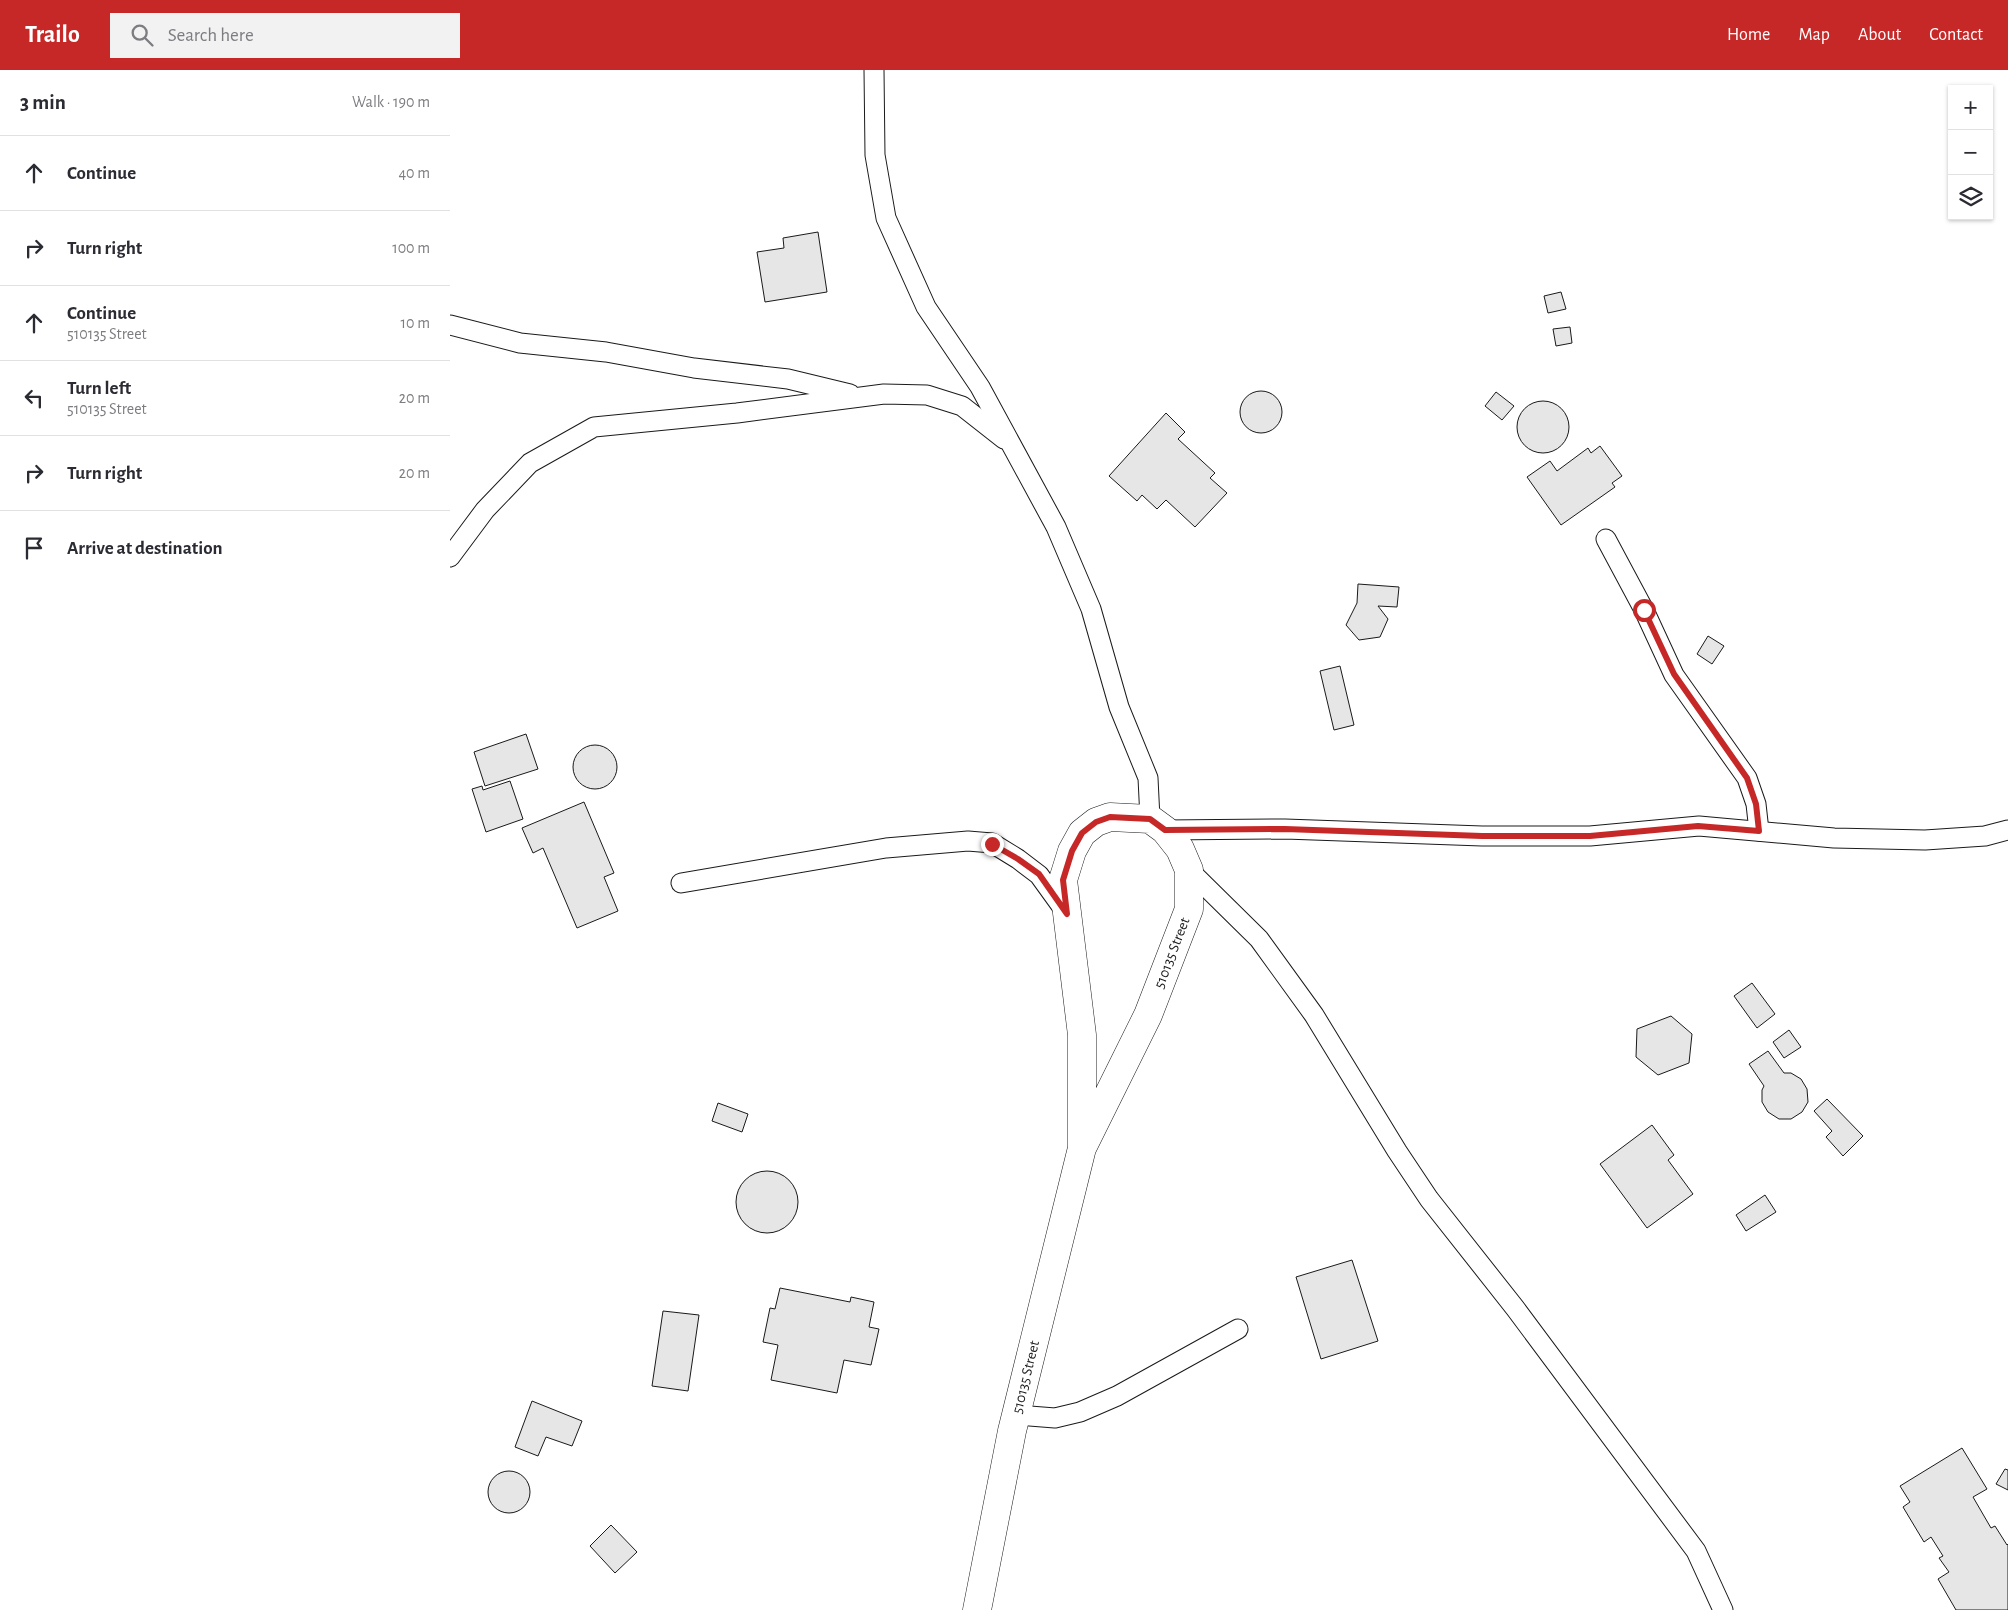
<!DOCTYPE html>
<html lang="en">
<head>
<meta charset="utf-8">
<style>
  body { margin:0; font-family:"Alegreya Sans",sans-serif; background:#f2f2f3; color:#2b2b33 }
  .controls { position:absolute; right:15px; top:15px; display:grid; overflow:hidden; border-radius:0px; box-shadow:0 1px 4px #0004 }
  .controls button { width:45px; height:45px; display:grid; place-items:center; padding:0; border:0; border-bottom:1px solid #e1e1e2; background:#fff; color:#2b2b33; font:25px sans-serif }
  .stop { position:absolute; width:15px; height:15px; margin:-11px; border:4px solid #c62828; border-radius:50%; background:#fff }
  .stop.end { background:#c62828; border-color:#fff; box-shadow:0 1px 5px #0008 }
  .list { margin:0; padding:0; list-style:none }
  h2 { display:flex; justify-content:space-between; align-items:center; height:65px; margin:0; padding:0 20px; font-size:21px }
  h2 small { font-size:16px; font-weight:400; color:#7c7c81 }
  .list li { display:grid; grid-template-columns:32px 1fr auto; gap:15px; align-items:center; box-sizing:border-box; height:75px; padding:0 20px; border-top:1px solid #e1e1e2 }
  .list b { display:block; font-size:19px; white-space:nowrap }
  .list p { margin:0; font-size:16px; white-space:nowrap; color:#7c7c81 }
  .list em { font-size:16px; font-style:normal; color:#7c7c81 }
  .icon { flex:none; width:28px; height:28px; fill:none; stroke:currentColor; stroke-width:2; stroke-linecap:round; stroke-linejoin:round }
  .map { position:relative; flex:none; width:1558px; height:1540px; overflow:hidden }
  header { display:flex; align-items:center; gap:30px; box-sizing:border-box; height:70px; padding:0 25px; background:#c62828; color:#fff }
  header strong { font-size:24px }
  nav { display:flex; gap:28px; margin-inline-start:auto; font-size:18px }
  .search { width:350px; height:45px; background:#f2f2f3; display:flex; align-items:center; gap:12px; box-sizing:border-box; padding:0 18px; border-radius:0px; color:#7c7c81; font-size:19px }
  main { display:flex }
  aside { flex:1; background:#fff }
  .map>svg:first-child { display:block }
  .building { fill:#e6e6e6; stroke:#1a1a1a }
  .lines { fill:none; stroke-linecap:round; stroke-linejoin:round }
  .lane-casing { stroke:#1a1a1a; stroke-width:21 }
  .street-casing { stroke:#1a1a1a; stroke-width:29 }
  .lane { stroke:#fff; stroke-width:19 }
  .street { stroke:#fff; stroke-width:28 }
  .route { stroke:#c62828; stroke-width:6 }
  .labels { text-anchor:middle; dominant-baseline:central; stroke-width:4; stroke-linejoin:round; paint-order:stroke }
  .street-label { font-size:15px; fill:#1a1a1a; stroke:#fff }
</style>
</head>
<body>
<header>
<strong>Trailo</strong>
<div class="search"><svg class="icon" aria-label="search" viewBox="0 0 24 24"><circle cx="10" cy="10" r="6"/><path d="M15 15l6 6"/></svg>Search here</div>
<nav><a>Home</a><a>Map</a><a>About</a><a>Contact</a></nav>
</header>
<main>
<aside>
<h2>3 min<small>Walk · 190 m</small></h2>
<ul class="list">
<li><svg class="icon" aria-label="ahead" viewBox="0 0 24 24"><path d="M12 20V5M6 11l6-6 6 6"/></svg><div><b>Continue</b></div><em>40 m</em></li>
<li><svg class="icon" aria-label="right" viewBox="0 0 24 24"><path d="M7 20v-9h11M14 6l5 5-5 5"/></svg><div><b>Turn right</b></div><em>100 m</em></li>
<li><svg class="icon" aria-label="ahead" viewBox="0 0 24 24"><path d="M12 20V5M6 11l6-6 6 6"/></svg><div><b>Continue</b><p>510135 Street</p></div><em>10 m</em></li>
<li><svg class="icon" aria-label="left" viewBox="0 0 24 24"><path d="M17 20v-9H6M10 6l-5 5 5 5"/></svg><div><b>Turn left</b><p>510135 Street</p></div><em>20 m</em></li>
<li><svg class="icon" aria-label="right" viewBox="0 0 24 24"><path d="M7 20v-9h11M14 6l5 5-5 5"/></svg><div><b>Turn right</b></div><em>20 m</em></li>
<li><svg class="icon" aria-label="arrive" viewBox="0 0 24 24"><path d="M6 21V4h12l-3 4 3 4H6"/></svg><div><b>Arrive at destination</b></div></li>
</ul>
</aside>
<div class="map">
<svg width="1558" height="1540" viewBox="0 0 1558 1540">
  <rect width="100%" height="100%" fill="#fff"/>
  <!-- building -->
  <g class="building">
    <path d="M368,162L377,222L315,232L307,182L334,178L333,168Z"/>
    <path d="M1111,222L1116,239L1098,243L1094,226Z"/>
    <path d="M1120,257L1122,273L1106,276L1103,259Z"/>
    <circle cx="811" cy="342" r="21"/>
    <path d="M1046,322L1064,336L1052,350L1035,336Z"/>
    <circle cx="1093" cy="357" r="26"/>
    <path d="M716,343L735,362L728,369L765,403L760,408L777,423L745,457L716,430L707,439L692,425L687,431L659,406Z"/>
    <path d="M1150,376L1172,406L1162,413L1165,417L1111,455L1077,407L1100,391L1107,401L1138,378L1141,383Z"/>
    <path d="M908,514L949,517L947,537L928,536L938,549L930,567L909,570L896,555L907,533Z"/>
    <path d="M1258,566L1274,576L1262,594L1247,584Z"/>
    <path d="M890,596L904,655L884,660L870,601Z"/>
    <path d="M76,664L88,699L35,716L24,682Z"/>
    <circle cx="145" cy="697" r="22"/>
    <path d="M60,711L73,749L36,762L22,719L32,716L33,720Z"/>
    <path d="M134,732L164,803L154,807L168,841L127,858L93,778L83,783L72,758Z"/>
    <path d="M1302,913L1325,944L1307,958L1284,926Z"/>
    <path d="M1221,946L1242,964L1239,993L1208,1005L1186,987L1187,959Z"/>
    <path d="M1339,960L1351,977L1334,988L1323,972Z"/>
    <path d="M1318,981L1334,1003H1341L1351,1009L1357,1019L1358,1032L1352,1042L1341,1049H1329L1318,1042L1312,1032V1020L1314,1016L1299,994Z"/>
    <path d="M1377,1029L1413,1066L1393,1086L1376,1067L1382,1061L1364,1041Z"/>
    <path d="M268,1033L298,1044L292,1062L262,1051Z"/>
    <path d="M1202,1055L1224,1085L1218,1090L1243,1124L1197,1158L1150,1094Z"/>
    <circle cx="317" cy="1132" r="31"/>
    <path d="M1315,1125L1326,1142L1296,1161L1286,1145Z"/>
    <path d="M902,1190L928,1271L871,1289L846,1207Z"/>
    <path d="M330,1218L400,1232L401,1227L424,1232L419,1257L429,1259L421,1295L394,1290L387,1323L321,1310L328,1275L313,1272L320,1238L325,1239Z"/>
    <path d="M213,1241L249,1245L238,1321L202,1316Z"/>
    <path d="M82,1331L132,1351L122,1376L96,1367L88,1386L65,1377Z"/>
    <path d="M1512,1378L1537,1419L1523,1427L1541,1458L1545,1456L1557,1475L1558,1474V1540H1506L1488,1509L1499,1502L1489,1488L1493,1486L1481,1467L1474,1472L1453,1437L1460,1432L1450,1416Z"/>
    <path d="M1555,1399L1558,1400V1420L1546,1414Z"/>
    <circle cx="59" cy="1422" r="21"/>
    <path d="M161,1455L187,1482L165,1503L140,1476Z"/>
  </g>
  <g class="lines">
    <!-- lane casing -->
    <g class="lane-casing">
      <g id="lane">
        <path d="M424,0L425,85L436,148L476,237L530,317L606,457L641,539L669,637L698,708L700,749"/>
        <path d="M0,255L70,273L156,282L244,298L338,309L400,324"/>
        <path d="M1156,469L1194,540L1224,605L1297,708L1306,734L1309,761"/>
        <path d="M0,487L35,440L80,393L144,357L287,343L434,324L477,325L512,336L554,369"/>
        <path d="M715,760L835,759L1032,766H1140L1249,756L1384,768L1475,770L1535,766L1558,760"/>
        <path d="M739,800L809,869L864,945L947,1081L979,1129L1065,1238L1246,1481L1273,1540"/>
        <path d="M231,813L436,778L518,771L542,773L568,789L589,805L615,841"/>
        <path d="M567,1345L605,1348L630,1342L667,1326L788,1259"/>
      </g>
    </g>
    <!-- street casing -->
    <g class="street-casing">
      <g id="street">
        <path id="s1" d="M527,1540L562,1361L632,1078V965L613,810L622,781L632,763L646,752L660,747L700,749L715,760L730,779L739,800V839L698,945L632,1078"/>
      </g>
    </g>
    <!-- lane -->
    <use href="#lane" class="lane"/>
    <!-- street -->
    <use href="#street" class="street"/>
  </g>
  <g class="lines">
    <!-- route -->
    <path class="route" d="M542,774L568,789L589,804L617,844L613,810L622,781L632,763L646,752L660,747L700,749L715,760L835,759L1032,766H1140L1248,756L1309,761L1306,734L1297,708L1224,604L1194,540"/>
  </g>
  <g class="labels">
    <!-- street labels -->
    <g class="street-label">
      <text transform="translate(722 883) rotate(-69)">510135 Street</text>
      <text stroke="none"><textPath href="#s1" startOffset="238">510135 Street</textPath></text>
    </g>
  </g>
</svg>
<div class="controls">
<button>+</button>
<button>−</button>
<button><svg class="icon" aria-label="layers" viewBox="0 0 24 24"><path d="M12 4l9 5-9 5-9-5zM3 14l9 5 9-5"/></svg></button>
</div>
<div class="stop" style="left:1194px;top:540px"></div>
<div class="stop end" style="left:542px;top:774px"></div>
</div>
</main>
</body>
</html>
